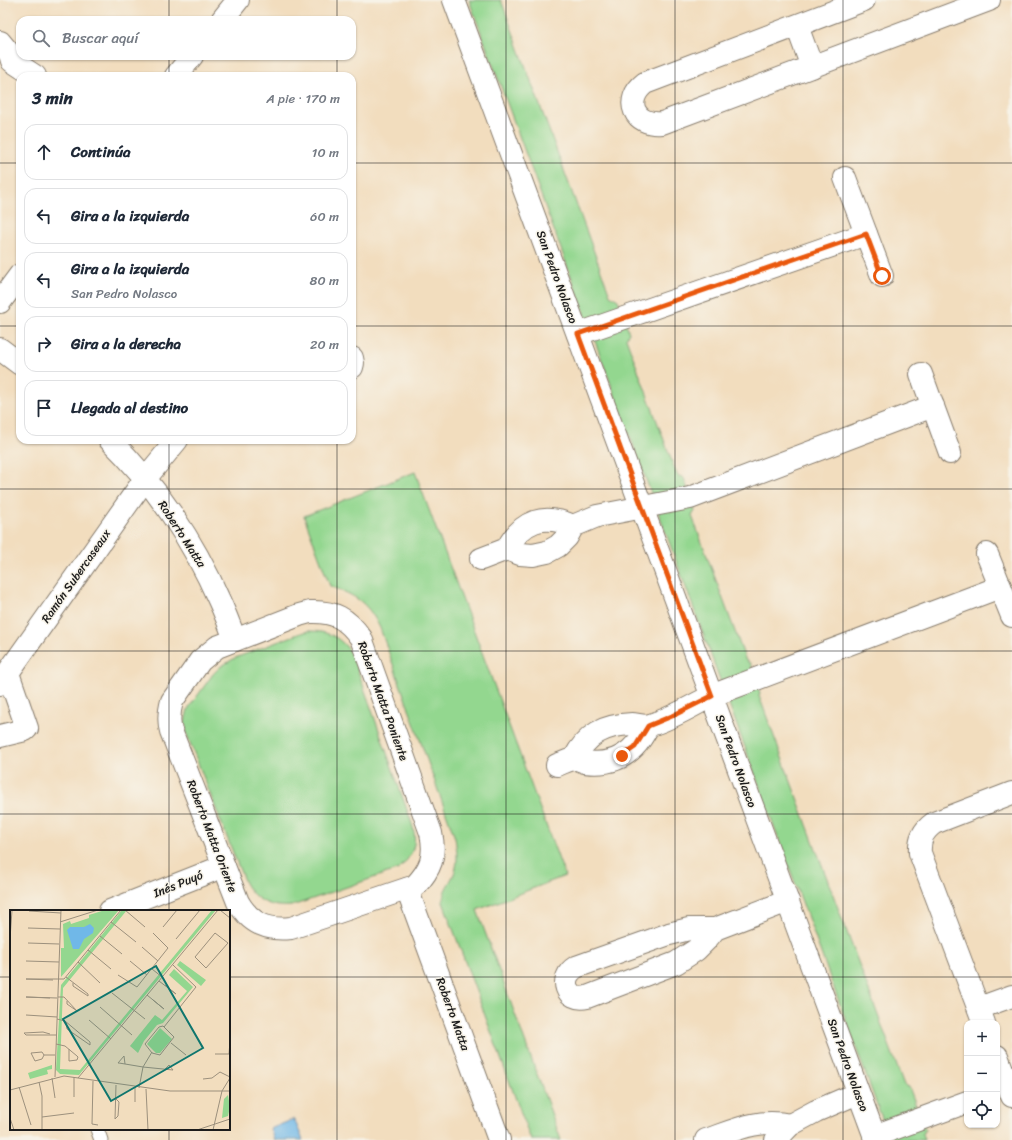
<!DOCTYPE html>
<html lang="es">
<head>
<meta charset="utf-8">
<style>
  body { margin:0; font-family:Sriracha,sans-serif; background:#f6f6f7; color:#1f2937 }
  .controls { position:absolute; right:12px; bottom:12px; display:grid; overflow:hidden; border-radius:8px; box-shadow:0 1px 3px #0004 }
  .controls button { width:36px; height:36px; display:grid; place-items:center; padding:0; border:0; border-bottom:1px solid #e0e1e3; background:#fff; color:#1f2937; font:20px sans-serif }
  .stop { position:absolute; width:12px; height:12px; margin:-9px; border:3px solid #ea580c; border-radius:50%; background:#fff }
  .stop.end { background:#ea580c; border-color:#fff; box-shadow:0 1px 4px #0008 }
  .list { margin:0; padding:0; list-style:none }
  h2 { display:flex; justify-content:space-between; align-items:center; height:52px; margin:0; padding:0 16px; font-size:17px }
  h2 small { font-size:13px; font-weight:400; color:#747a83 }
  .list li { display:grid; grid-template-columns:26px 1fr auto; gap:12px; align-items:center; box-sizing:border-box; height:56px; margin:0 8px 8px; padding:0 8px; border:1px solid #e0e1e3; border-radius:12px }
  .list b { display:block; font-size:15px; white-space:nowrap }
  .list p { margin:0; font-size:13px; white-space:nowrap; color:#747a83 }
  .list em { font-size:13px; font-style:normal; color:#747a83 }
  .icon { flex:none; width:22px; height:22px; fill:none; stroke:currentColor; stroke-width:2; stroke-linecap:round; stroke-linejoin:round }
  .map { position:relative; flex:none; width:1012px; height:1140px; overflow:hidden }
  .search { position:absolute; background:#fff; box-shadow:0 1px 3px #0004; left:16px; top:16px; width:340px; height:44px; display:flex; align-items:center; gap:10px; box-sizing:border-box; padding:0 14px; border-radius:12px; color:#747a83; font-size:15px }
  .panel { position:absolute; background:#fff; box-shadow:0 1px 3px #0004; left:16px; top:72px; width:340px; height:372px; border-radius:12px }
  .map>svg:first-child { display:block }
  .green { fill:#93d78f; stroke:#587a56 }
  .water { fill:#70b8e8; stroke:#466a82 }
  .lines { fill:none; stroke-linecap:round; stroke-linejoin:round }
  .service-casing { stroke:#877c6d; stroke-width:15 }
  .minor-casing { stroke:#877c6d; stroke-width:24 }
  .secondary-casing { stroke:#877c6d; stroke-width:24 }
  .service { stroke:#fff; stroke-width:13 }
  .minor { stroke:#fff; stroke-width:22 }
  .secondary { stroke:#fff; stroke-width:22 }
  .route { stroke:#ea580c; stroke-width:5 }
  .grid { fill:none; stroke:#1c1c1c; stroke-width:1; stroke-opacity:0.55 }
  .labels { text-anchor:middle; dominant-baseline:central; stroke-width:3; stroke-linejoin:round; paint-order:stroke }
  .street-label { font-size:12px; fill:#1c1c1c; stroke:#f7f3e8 }
  .inset-road { fill:none; stroke:#9c907d; stroke-width:1 }
  .view { fill:#0f766e; fill-opacity:0.15; stroke:#0f766e; stroke-width:2 }
  .inset-edge { fill:none; stroke:#1c1c1c; stroke-width:2 }
</style>
</head>
<body>
<div class="map">
<svg width="1012" height="1140" viewBox="0 0 1012 1140">
  <rect width="100%" height="100%" fill="#f7f3e8"/>
  <filter id="ink" filterUnits="userSpaceOnUse"><feTurbulence type="fractalNoise" baseFrequency=".025" numOctaves="2"/><feDisplacementMap in="SourceGraphic" scale="8" xChannelSelector="R" yChannelSelector="G"/><feConvolveMatrix kernelMatrix="1 2 1 2 8 2 1 2 1" color-interpolation-filters="sRGB"/></filter>
  <filter id="wash" filterUnits="userSpaceOnUse"><feTurbulence type="fractalNoise" baseFrequency=".012" numOctaves="4" result="noise"/><feDisplacementMap in="SourceGraphic" scale="16" xChannelSelector="R" yChannelSelector="G"/><feGaussianBlur stdDeviation="0.9" result="paint"/><feColorMatrix in="noise" values="0 0 0 0 0 0 0 0 0 0 0 0 0 0 0 0 0 1.4 0 .05"/><feComposite in="paint" operator="in"/></filter>
  <g filter="url(#wash)">
    <rect width="100%" height="100%" fill="#f2ddbe"/>
    <!-- green -->
    <g class="green">
      <path d="M469,0H501L610,295L618,300L629,333L626,338L677,475L684,478L695,511L692,516L746,661L750,663L760,693L759,696L904,1085L909,1087L925,1129L922,1134L924,1140H890Z"/>
      <path d="M415,472L565,876L477,910L561,1140H531L443,902C443,890 448,886 453,876C459,864 457,850 455,838L380,628C368,603 357,596 330,586L304,516Z"/>
      <path d="M308,631C329,631 340,637 352,654L412,824C418,843 413,855 399,869L292,906C271,908 255,901 245,883L187,735L185,722L188,709L213,674L220,667L235,658L298,634Z"/>
    </g>
    <!-- water -->
    <path class="water" d="M294,1119L303,1140H274L270,1129Z"/>
  </g>
  <g filter="url(#ink)">
    <g class="lines">
      <!-- service casing -->
      <g class="service-casing">
        <path id="service" d="M97,1129L101,1140"/>
      </g>
      <!-- minor casing -->
      <g class="minor-casing">
        <g id="minor">
          <path d="M454,0L876,1140"/>
          <path d="M864,0L645,83C623,100 634,126 662,123L989,0"/>
          <path d="M797,26L812,67"/>
          <path d="M0,42L10,54L12,61L35,76"/>
          <path d="M845,178L882,276"/>
          <path d="M578,334L866,234"/>
          <path d="M0,349L20,364"/>
          <path d="M352,358L353,363L352,367"/>
          <path d="M921,374L950,453"/>
          <path d="M110,440C155,484 194,542 219,600C225,613 230,626 235,640"/>
          <path d="M507,549L520,554L533,555L547,552L558,546L567,537L573,526L597,516L690,498L933,406"/>
          <path d="M987,554L1012,616"/>
          <path d="M481,559L507,549C522,520 544,513 573,526"/>
          <path d="M310,612C334,611 347,618 361,638L431,833C436,856 431,869 415,886L291,928C267,931 250,923 238,902L171,731C168,721 169,712 172,701L200,661L217,647L299,615Z"/>
          <path d="M0,684L145,479L177,440"/>
          <path d="M0,736L25,730L27,728L8,673"/>
          <path d="M574,759C587,734 604,725 632,724C637,724 644,727 650,725C671,719 692,706 711,696L1000,587"/>
          <path d="M557,765C563,763 570,759 575,759C578,759 582,761 585,762C615,766 635,753 648,726"/>
          <path d="M407,889L499,1140"/>
          <path d="M110,911L224,866"/>
          <path d="M715,929L706,940L696,950L676,963L587,997C566,1002 558,978 576,967L669,934L689,929H715L788,901"/>
          <path d="M979,1008L1012,996"/>
          <path d="M984,1023L920,853C919,839 923,831 934,823L1012,793"/>
          <path d="M997,1056L1012,1096"/>
          <path d="M874,1136L967,1102"/>
          <path d="M706,1140C735,1130 759,1118 790,1125"/>
          <path d="M776,1140L790,1125L816,1111L858,1093"/>
        </g>
      </g>
      <!-- secondary casing -->
      <g class="secondary-casing">
        <g id="secondary">
          <path d="M222,20L238,0"/>
          <path d="M176,76L192,56"/>
          <path d="M0,302L20,275"/>
        </g>
      </g>
      <!-- service -->
      <use href="#service" class="service"/>
      <!-- minor -->
      <use href="#minor" class="minor"/>
      <!-- secondary -->
      <use href="#secondary" class="secondary"/>
    </g>
  </g>
  <g class="lines" filter="url(#ink)">
    <!-- route -->
    <path class="route" d="M622,756L635,747L648,726L672,716L712,696L578,334L866,234L882,276"/>
  </g>
  <!-- grid -->
  <path class="grid" d="M169,0V20M337,0V20M506,0V1140M675,0V1140M843,0V1140M169,56V76M337,56V76M0,163H20M352,163H1012M0,326H20M352,326H1012M169,440V911M337,440V1140M0,489H1012M0,651H1012M0,814H1012M0,977H11M229,977H1012M169,1129V1140"/>
  <g class="labels">
    <!-- street labels -->
    <g class="street-label">
      <text transform="translate(557 277) rotate(70)">San Pedro Nolasco</text>
      <text transform="translate(182 534) rotate(57)">Roberto Matta</text>
      <text transform="translate(76 576) rotate(-55)">Ramón Subercaseaux</text>
      <text transform="translate(383 701) rotate(70)">Roberto Matta Poniente</text>
      <text transform="translate(736 761) rotate(70)">San Pedro Nolasco</text>
      <text transform="translate(212 836) rotate(69)">Roberto Matta Oriente</text>
      <text transform="translate(178 884) rotate(-22)">Inés Puyó</text>
      <text transform="translate(453 1014) rotate(70)">Roberto Matta</text>
      <text transform="translate(848 1065) rotate(70)">San Pedro Nolasco</text>
    </g>
  </g>
  <!-- overview -->
  <g transform="translate(10 910)">
    <rect width="220" height="220" fill="#f2ddbe"/>
    <path d="M95,0H109L51,67V38H54L53,14L60,11L61,14L79,8V5ZM112,0H117L53,78L50,159L70,160L202,0H206L69,165L50,164L46,160L51,75ZM170,51L196,70L191,76L167,55ZM164,59L183,77L153,113L147,115L134,131L128,143L120,136L145,105L152,110L177,81L159,65ZM150,118L162,129L150,143H146L137,134ZM42,155V159L37,160L38,164L20,169L18,163ZM218,185L220,197L218,206L212,208L214,189Z" fill="#93d78f"/>
    <path d="M80,14L84,18L83,23L74,29L69,39H63L57,20L60,17H74Z" fill="#70b8e8"/>
    <path class="inset-road" d="M115,0L135,17M210,0L220,8M19,1L51,3M50,12L88,0M101,12L126,32M153,17L167,0M18,18L50,19M205,23L218,33L196,58L185,47ZM90,26L112,44M0,29L2,0M166,29L190,0M18,33L49,34M132,37L148,51M78,40L101,59M16,51L49,52M120,51L137,65M68,52L90,73M142,59L152,67M108,65L127,77L158,38L143,23M56,67L78,84V86L63,76V73M43,70L16,69H54L111,0M149,71L166,84M155,75L166,84M102,83L135,109M137,85L154,99M48,87H54L67,101L57,94V91M40,88L16,87L47,88M143,90L154,99M90,97L122,125M16,105L47,107M47,109L55,111L80,132V135L57,119L56,112M79,110L101,129M149,117L153,116L164,127L150,145L142,143L135,134ZM154,117L186,77L163,55M40,124L33,122L14,123L16,125H46M161,133L176,145M46,134L55,136L67,146L68,147L67,150L59,151V139M205,144H220M219,144L220,131M34,145L32,149L25,151L21,143L32,142L34,145H45M115,154L114,146L108,153H109L133,157L163,160L159,155L155,159M45,167L51,0M42,168L45,188M68,168L208,0M193,169L202,168L210,162L220,167M83,171L82,214L88,215M29,172L32,186V220M9,177L21,215M129,178L133,157L142,142M136,179L138,220M0,180L54,166L160,181H220M64,187V167M125,192V177M32,207L64,203M0,208L4,220M105,209L106,175M105,209L108,206L109,192L105,188M187,220L220,209M203,220L212,181L220,168"/>
    <path class="view" d="M146,56L193,138L101,191L53,109Z"/>
    <rect width="220" height="220" class="inset-edge"/>
  </g>
</svg>
<div class="controls">
<button>+</button>
<button>−</button>
<button><svg class="icon" aria-label="locate" viewBox="0 0 24 24"><circle cx="12" cy="12" r="6"/><path d="M12 2v4M12 18v4M2 12h4M18 12h4"/></svg></button>
</div>
<div class="stop" style="left:882px;top:276px"></div>
<div class="stop end" style="left:622px;top:756px"></div>
<div class="search"><svg class="icon" aria-label="search" viewBox="0 0 24 24"><circle cx="10" cy="10" r="6"/><path d="M15 15l6 6"/></svg>Buscar aquí</div>
<section class="panel">
<h2>3 min<small>A pie · 170 m</small></h2>
<ul class="list">
<li><svg class="icon" aria-label="ahead" viewBox="0 0 24 24"><path d="M12 20V5M6 11l6-6 6 6"/></svg><div><b>Continúa</b></div><em>10 m</em></li>
<li><svg class="icon" aria-label="left" viewBox="0 0 24 24"><path d="M17 20v-9H6M10 6l-5 5 5 5"/></svg><div><b>Gira a la izquierda</b></div><em>60 m</em></li>
<li><svg class="icon" aria-label="left" viewBox="0 0 24 24"><path d="M17 20v-9H6M10 6l-5 5 5 5"/></svg><div><b>Gira a la izquierda</b><p>San Pedro Nolasco</p></div><em>80 m</em></li>
<li><svg class="icon" aria-label="right" viewBox="0 0 24 24"><path d="M7 20v-9h11M14 6l5 5-5 5"/></svg><div><b>Gira a la derecha</b></div><em>20 m</em></li>
<li><svg class="icon" aria-label="arrive" viewBox="0 0 24 24"><path d="M6 21V4h12l-3 4 3 4H6"/></svg><div><b>Llegada al destino</b></div></li>
</ul>
</section>
</div>
</body>
</html>
